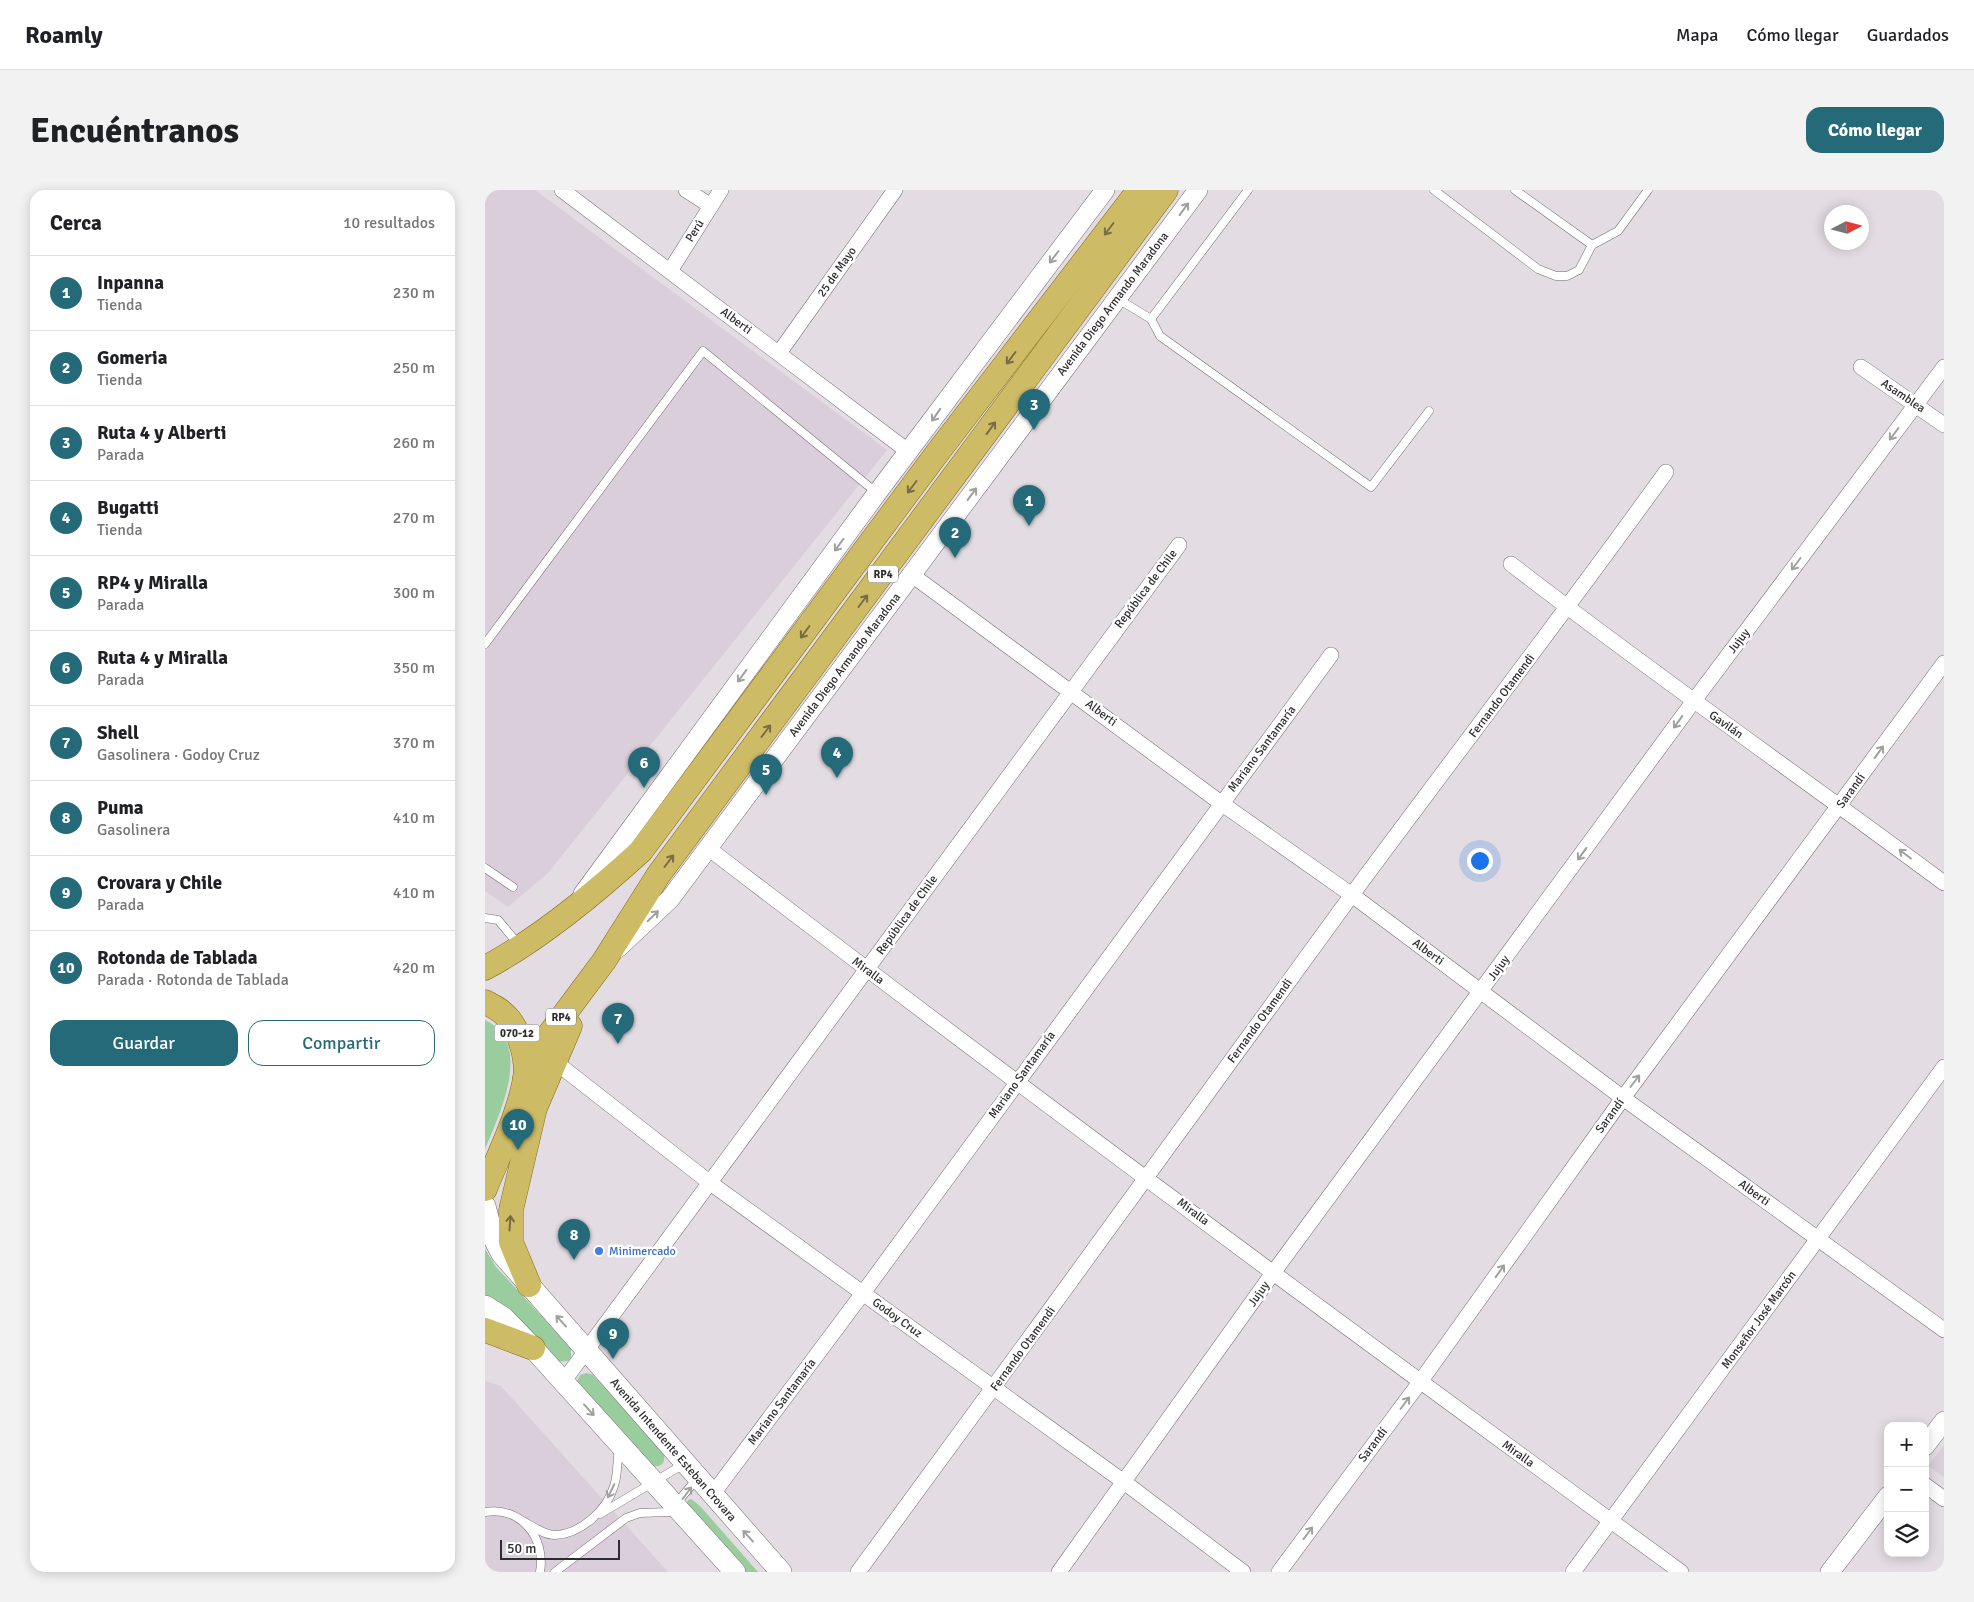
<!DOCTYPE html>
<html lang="es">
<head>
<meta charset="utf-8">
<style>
  body { margin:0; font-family:Signika,sans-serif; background:#f2f2f2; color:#202124 }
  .controls { position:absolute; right:15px; bottom:15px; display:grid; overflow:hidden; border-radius:10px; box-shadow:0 2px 12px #0003 }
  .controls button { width:45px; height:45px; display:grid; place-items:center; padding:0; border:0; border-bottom:1px solid #e0e0e0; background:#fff; color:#202124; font:25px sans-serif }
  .compass { position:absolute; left:1339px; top:15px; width:45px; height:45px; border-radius:50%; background:#fff; box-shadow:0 2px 12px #0003; rotate:84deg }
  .scale { position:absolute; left:15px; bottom:12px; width:120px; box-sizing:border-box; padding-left:5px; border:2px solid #2e2b2e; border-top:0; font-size:14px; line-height:18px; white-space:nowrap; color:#2e2b2e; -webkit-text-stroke:4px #fff; paint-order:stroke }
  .you { position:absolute; left:994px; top:670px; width:18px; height:18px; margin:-12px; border:4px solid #fff; border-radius:50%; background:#1a73e8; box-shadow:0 0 0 8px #1a73e833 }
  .badge { display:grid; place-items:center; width:32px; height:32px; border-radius:50%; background:#246a79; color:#fff; font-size:16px; font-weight:700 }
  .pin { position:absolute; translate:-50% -41px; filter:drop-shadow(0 1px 2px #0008) }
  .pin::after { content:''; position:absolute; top:26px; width:18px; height:15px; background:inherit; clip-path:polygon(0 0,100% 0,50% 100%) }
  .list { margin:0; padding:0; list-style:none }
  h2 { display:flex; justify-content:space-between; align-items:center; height:65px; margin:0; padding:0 20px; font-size:21px }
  h2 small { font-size:16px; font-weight:400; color:#757577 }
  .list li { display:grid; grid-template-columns:32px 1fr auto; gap:15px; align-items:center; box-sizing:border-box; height:75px; padding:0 20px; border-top:1px solid #e0e0e0 }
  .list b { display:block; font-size:19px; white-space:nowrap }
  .list p { margin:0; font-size:16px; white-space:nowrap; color:#757577 }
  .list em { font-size:16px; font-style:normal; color:#757577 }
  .actions { display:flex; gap:10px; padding:15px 20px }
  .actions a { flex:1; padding:11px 0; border:1px solid #246a79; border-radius:15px; text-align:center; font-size:18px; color:#246a79 }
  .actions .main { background:#246a79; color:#fff }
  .icon { flex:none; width:28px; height:28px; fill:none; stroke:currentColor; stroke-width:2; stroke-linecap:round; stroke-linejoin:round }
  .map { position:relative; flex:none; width:1459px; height:1382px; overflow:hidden; border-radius:15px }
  header { display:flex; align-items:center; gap:30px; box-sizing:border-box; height:70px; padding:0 25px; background:#fff; border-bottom:1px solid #e0e0e0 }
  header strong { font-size:24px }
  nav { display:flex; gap:28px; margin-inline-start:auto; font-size:18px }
  .intro { display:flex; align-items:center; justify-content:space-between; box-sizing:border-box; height:120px; padding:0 30px }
  h1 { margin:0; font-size:35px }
  .button { padding:12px 22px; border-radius:15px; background:#246a79; color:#fff; font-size:18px; font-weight:700 }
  main { display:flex; gap:30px; padding:0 30px }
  aside { flex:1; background:#fff; border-radius:15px; box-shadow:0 2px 12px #0003 }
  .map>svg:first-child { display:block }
  .built { fill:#daceda }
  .green { fill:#9acd9d }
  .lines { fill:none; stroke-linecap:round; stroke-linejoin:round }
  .service-casing { stroke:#756f75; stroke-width:9 }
  .minor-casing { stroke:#756f75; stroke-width:16 }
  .tertiary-casing { stroke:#756f75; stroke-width:20 }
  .secondary-casing { stroke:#756f75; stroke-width:22 }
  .primary-casing { stroke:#816b10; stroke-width:25 }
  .service { stroke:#fff; stroke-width:8 }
  .minor { stroke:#fff; stroke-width:15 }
  .tertiary { stroke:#fff; stroke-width:19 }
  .secondary { stroke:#fff; stroke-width:21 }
  .primary { stroke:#cebb66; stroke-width:24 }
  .oneway { stroke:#a1a0a1 }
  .oneway2 { stroke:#766c47 }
  .shop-dot { fill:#3f7fe0; stroke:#fff; stroke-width:2 }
  .labels { text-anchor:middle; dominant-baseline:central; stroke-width:5; stroke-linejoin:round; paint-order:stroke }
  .shield { fill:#fff; stroke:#6d6b6d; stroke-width:1 }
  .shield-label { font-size:11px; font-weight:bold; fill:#2e2b2e }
  .street-label { font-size:12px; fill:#2e2b2e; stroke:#fff }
  .shop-label { font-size:12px; fill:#366cbe; stroke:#fff; text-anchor:start }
</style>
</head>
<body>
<header>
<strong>Roamly</strong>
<nav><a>Mapa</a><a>Cómo llegar</a><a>Guardados</a></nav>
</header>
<div class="intro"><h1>Encuéntranos</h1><a class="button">Cómo llegar</a></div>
<main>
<aside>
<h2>Cerca<small>10 resultados</small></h2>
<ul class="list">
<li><span class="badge">1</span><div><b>Inpanna</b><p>Tienda</p></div><em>230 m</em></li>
<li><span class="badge">2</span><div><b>Gomeria</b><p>Tienda</p></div><em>250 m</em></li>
<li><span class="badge">3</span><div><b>Ruta 4 y Alberti</b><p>Parada</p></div><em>260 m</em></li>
<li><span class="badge">4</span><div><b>Bugatti</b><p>Tienda</p></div><em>270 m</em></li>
<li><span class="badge">5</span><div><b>RP4 y Miralla</b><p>Parada</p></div><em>300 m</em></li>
<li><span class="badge">6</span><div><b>Ruta 4 y Miralla</b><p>Parada</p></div><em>350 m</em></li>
<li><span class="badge">7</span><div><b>Shell</b><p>Gasolinera · Godoy Cruz</p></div><em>370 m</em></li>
<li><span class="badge">8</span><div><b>Puma</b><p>Gasolinera</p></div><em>410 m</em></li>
<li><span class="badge">9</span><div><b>Crovara y Chile</b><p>Parada</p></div><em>410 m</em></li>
<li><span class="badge">10</span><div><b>Rotonda de Tablada</b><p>Parada · Rotonda de Tablada</p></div><em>420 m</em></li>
</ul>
<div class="actions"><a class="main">Guardar</a><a>Compartir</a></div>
</aside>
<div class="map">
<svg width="1459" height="1382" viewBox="0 0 1459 1382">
  <rect width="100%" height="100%" fill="#e3dce3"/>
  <!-- built -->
  <g class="built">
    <path d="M0,0H50L402,260L63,683L23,717L0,701Z"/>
    <path d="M0,1191L16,1196L183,1382H0Z"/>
    <path d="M1459,1255V1287L1443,1276Z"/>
  </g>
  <!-- green -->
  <g class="green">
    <path d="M0,830C49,853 15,923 0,959Z"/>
    <path d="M0,1059L11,1077L86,1158V1168L83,1171L72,1172L0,1107Z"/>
    <path d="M102,1183L108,1185L179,1263C181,1274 175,1278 165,1276L92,1191L95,1185Z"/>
    <path d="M206,1309L215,1316L273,1382H260L201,1315L203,1310Z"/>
  </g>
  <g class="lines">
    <!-- service casing -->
    <g class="service-casing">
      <g id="service">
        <path d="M949,0L1053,79L1071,86H1082L1094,80L1107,55L1133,41L1163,0"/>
        <path d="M1030,0L1107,55"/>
        <path d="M633,109L666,129L675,146L886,297L944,221"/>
        <path d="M666,129L763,0"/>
        <path d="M0,454L218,161L392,303"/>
        <path d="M0,678L28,697"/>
        <path d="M0,728L13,730L34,755"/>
        <path d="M0,1322C36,1316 61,1348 55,1382"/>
        <path d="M115,1324L199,1274"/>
        <path d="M38,1331C47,1336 59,1345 70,1345C96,1344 122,1320 129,1296C133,1285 132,1270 134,1258"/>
        <path d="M70,1382L141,1328L155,1323L184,1322L211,1290"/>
      </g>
    </g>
    <!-- minor casing -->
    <g class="minor-casing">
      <g id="minor">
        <path d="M77,0L424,262"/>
        <path d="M201,0L226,16"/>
        <path d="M185,81L236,0"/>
        <path d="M294,163L410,0"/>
        <path d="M1376,177L1459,235"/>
        <path d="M1026,374C1168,484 1315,586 1459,693"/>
        <path d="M427,385L736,613L867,705L1138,908L1459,1140"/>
        <path d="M223,658C544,904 869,1144 1196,1382"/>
        <path d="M69,871L224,992L639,1292L758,1382"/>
        <path d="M78,1192L694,355"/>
        <path d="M1440,1295L1459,1309"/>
        <path d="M227,1305L378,1103L846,465"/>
        <path d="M373,1382C539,1158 701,930 866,706C971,564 1078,425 1181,282"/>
        <path d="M574,1382L788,1083L1208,512L1459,177"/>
        <path d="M794,1382L935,1192L1138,908L1459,473"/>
        <path d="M1088,1382L1459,877"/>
      </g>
    </g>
    <!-- tertiary casing -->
    <g class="tertiary-casing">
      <g id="tertiary">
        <path d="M98,704L392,303L620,0"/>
        <path d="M133,758L185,709L713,0"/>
        <path d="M1440,1256L1459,1231"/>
        <path d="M1345,1382L1403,1306"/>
      </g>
    </g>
    <!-- secondary casing -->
    <g class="secondary-casing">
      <g id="secondary">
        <path d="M0,1016L8,1047L17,1064L296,1382"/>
        <path d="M0,1116L19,1128L48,1158L250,1382"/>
      </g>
    </g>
    <!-- primary casing -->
    <g class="primary-casing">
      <g id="primary">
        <path d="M0,778C56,748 109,704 156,661L453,262L654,0"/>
        <path d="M0,812C8,816 16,820 22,827C35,841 43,870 40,889C33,927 14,964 0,999"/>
        <path d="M40,888L63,846L119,771L174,684L681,0"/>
        <path d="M44,1095L26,1052V1020L50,918L85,836"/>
        <path d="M0,1140L48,1158"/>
      </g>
    </g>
    <!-- service -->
    <use href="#service" class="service"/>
    <!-- minor -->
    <use href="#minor" class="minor"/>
    <!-- tertiary -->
    <use href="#tertiary" class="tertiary"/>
    <!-- secondary -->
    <use href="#secondary" class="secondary"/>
    <!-- primary -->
    <use href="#primary" class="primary"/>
  </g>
  <!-- one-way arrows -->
  <defs><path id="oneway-shaft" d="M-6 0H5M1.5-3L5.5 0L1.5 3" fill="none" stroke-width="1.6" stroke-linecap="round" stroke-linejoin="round" transform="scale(1.25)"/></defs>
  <g class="oneway">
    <use href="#oneway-shaft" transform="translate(699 19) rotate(-54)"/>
    <use href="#oneway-shaft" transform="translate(569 67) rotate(127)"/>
    <use href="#oneway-shaft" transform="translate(451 225) rotate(125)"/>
    <use href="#oneway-shaft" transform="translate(1409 244) rotate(127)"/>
    <use href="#oneway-shaft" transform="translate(487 304) rotate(-54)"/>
    <use href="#oneway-shaft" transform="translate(354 355) rotate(126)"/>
    <use href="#oneway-shaft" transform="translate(1311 374) rotate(127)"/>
    <use href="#oneway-shaft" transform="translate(257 486) rotate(126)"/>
    <use href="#oneway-shaft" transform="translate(1193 532) rotate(126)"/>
    <use href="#oneway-shaft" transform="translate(1394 562) rotate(-54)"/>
    <use href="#oneway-shaft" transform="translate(1097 664) rotate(126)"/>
    <use href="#oneway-shaft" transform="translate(1420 664) rotate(-143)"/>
    <use href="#oneway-shaft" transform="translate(168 726) rotate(-44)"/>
    <use href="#oneway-shaft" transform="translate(1150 891) rotate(-53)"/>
    <use href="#oneway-shaft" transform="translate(1015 1081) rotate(-55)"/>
    <use href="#oneway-shaft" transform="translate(76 1131) rotate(-132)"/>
    <use href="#oneway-shaft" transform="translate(920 1213) rotate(-53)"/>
    <use href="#oneway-shaft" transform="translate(104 1220) rotate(48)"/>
    <use href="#oneway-shaft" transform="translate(126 1301) rotate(116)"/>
    <use href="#oneway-shaft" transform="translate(202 1303) rotate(-53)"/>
    <use href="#oneway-shaft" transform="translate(823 1343) rotate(-53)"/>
    <use href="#oneway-shaft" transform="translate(263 1346) rotate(-132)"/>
  </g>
  <g class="oneway2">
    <use href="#oneway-shaft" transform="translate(624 39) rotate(127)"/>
    <use href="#oneway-shaft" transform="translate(526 168) rotate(127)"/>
    <use href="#oneway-shaft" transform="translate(506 238) rotate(-54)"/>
    <use href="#oneway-shaft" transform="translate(427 297) rotate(127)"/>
    <use href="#oneway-shaft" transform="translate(378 411) rotate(-53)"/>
    <use href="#oneway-shaft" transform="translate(320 442) rotate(127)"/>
    <use href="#oneway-shaft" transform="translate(281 541) rotate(-53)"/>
    <use href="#oneway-shaft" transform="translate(184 671) rotate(-53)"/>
    <use href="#oneway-shaft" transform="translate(25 1033) rotate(-86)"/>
  </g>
  <!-- markers -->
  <circle class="shop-dot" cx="114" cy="1061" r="5"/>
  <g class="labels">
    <!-- shield labels -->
    <g class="shield">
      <rect x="383" y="375.5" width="30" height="17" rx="4"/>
      <rect x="61" y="818.5" width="30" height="17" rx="4"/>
      <rect x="9.5" y="834.5" width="45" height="17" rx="4"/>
    </g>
    <g class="shield-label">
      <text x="398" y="384">RP4</text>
      <text x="76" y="827">RP4</text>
      <text x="32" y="843">070-12</text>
    </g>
    <!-- street labels -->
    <g class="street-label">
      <text transform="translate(210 41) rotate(-58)">Perú</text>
      <text transform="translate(352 82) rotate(-55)">25 de Mayo</text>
      <text transform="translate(628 114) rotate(-53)">Avenida Diego Armando Maradona</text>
      <text transform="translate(251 131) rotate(37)">Alberti</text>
      <text transform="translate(1418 206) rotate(34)">Asamblea</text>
      <text transform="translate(661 399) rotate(-53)">República de Chile</text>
      <text transform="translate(1254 451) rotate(-53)">Jujuy</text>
      <text transform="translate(360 475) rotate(-53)">Avenida Diego Armando Maradona</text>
      <text transform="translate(1017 506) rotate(-53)">Fernando Otamendi</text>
      <text transform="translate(616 523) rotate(37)">Alberti</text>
      <text transform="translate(1241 535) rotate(35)">Gavilán</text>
      <text transform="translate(777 559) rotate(-53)">Mariano Santamaría</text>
      <text transform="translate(1366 601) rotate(-54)">Sarandí</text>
      <text transform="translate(422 725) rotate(-54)">República de Chile</text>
      <text transform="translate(943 762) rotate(37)">Alberti</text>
      <text transform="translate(1014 778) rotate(-54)">Jujuy</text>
      <text transform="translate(383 781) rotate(37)">Miralla</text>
      <text transform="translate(775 831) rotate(-54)">Fernando Otamendi</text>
      <text transform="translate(537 885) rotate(-54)">Mariano Santamaría</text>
      <text transform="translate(1125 926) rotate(-54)">Sarandí</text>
      <text transform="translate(1269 1003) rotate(36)">Alberti</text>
      <text transform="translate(708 1022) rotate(37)">Miralla</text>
      <text transform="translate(774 1104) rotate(-55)">Jujuy</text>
      <text transform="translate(412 1128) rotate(36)">Godoy Cruz</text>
      <text transform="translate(1274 1130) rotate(-54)">Monseñor José Marcón</text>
      <text transform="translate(538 1159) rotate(-54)">Fernando Otamendi</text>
      <text transform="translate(297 1212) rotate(-53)">Mariano Santamaría</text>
      <text transform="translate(888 1255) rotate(-53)">Sarandí</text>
      <text transform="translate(188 1260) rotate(49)">Avenida Intendente Esteban Crovara</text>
      <text transform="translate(1033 1264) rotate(36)">Miralla</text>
    </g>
    <!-- shop labels -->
    <g class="shop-label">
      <text x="124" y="1061">Minimercado</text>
    </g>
  </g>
</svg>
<div class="controls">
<button>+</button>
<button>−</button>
<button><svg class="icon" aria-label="layers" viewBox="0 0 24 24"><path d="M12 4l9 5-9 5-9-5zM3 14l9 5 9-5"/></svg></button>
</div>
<svg class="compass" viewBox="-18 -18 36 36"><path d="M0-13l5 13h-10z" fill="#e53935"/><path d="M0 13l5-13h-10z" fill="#757577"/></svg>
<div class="scale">50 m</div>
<div class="you"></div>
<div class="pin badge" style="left:544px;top:336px">1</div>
<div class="pin badge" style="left:470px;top:368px">2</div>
<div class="pin badge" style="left:549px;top:240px">3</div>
<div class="pin badge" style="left:352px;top:588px">4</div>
<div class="pin badge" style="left:281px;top:605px">5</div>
<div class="pin badge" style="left:159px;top:598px">6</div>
<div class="pin badge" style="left:133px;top:854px">7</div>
<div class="pin badge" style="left:89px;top:1070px">8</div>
<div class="pin badge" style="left:128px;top:1169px">9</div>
<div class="pin badge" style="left:33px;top:960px">10</div>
</div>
</main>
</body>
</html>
